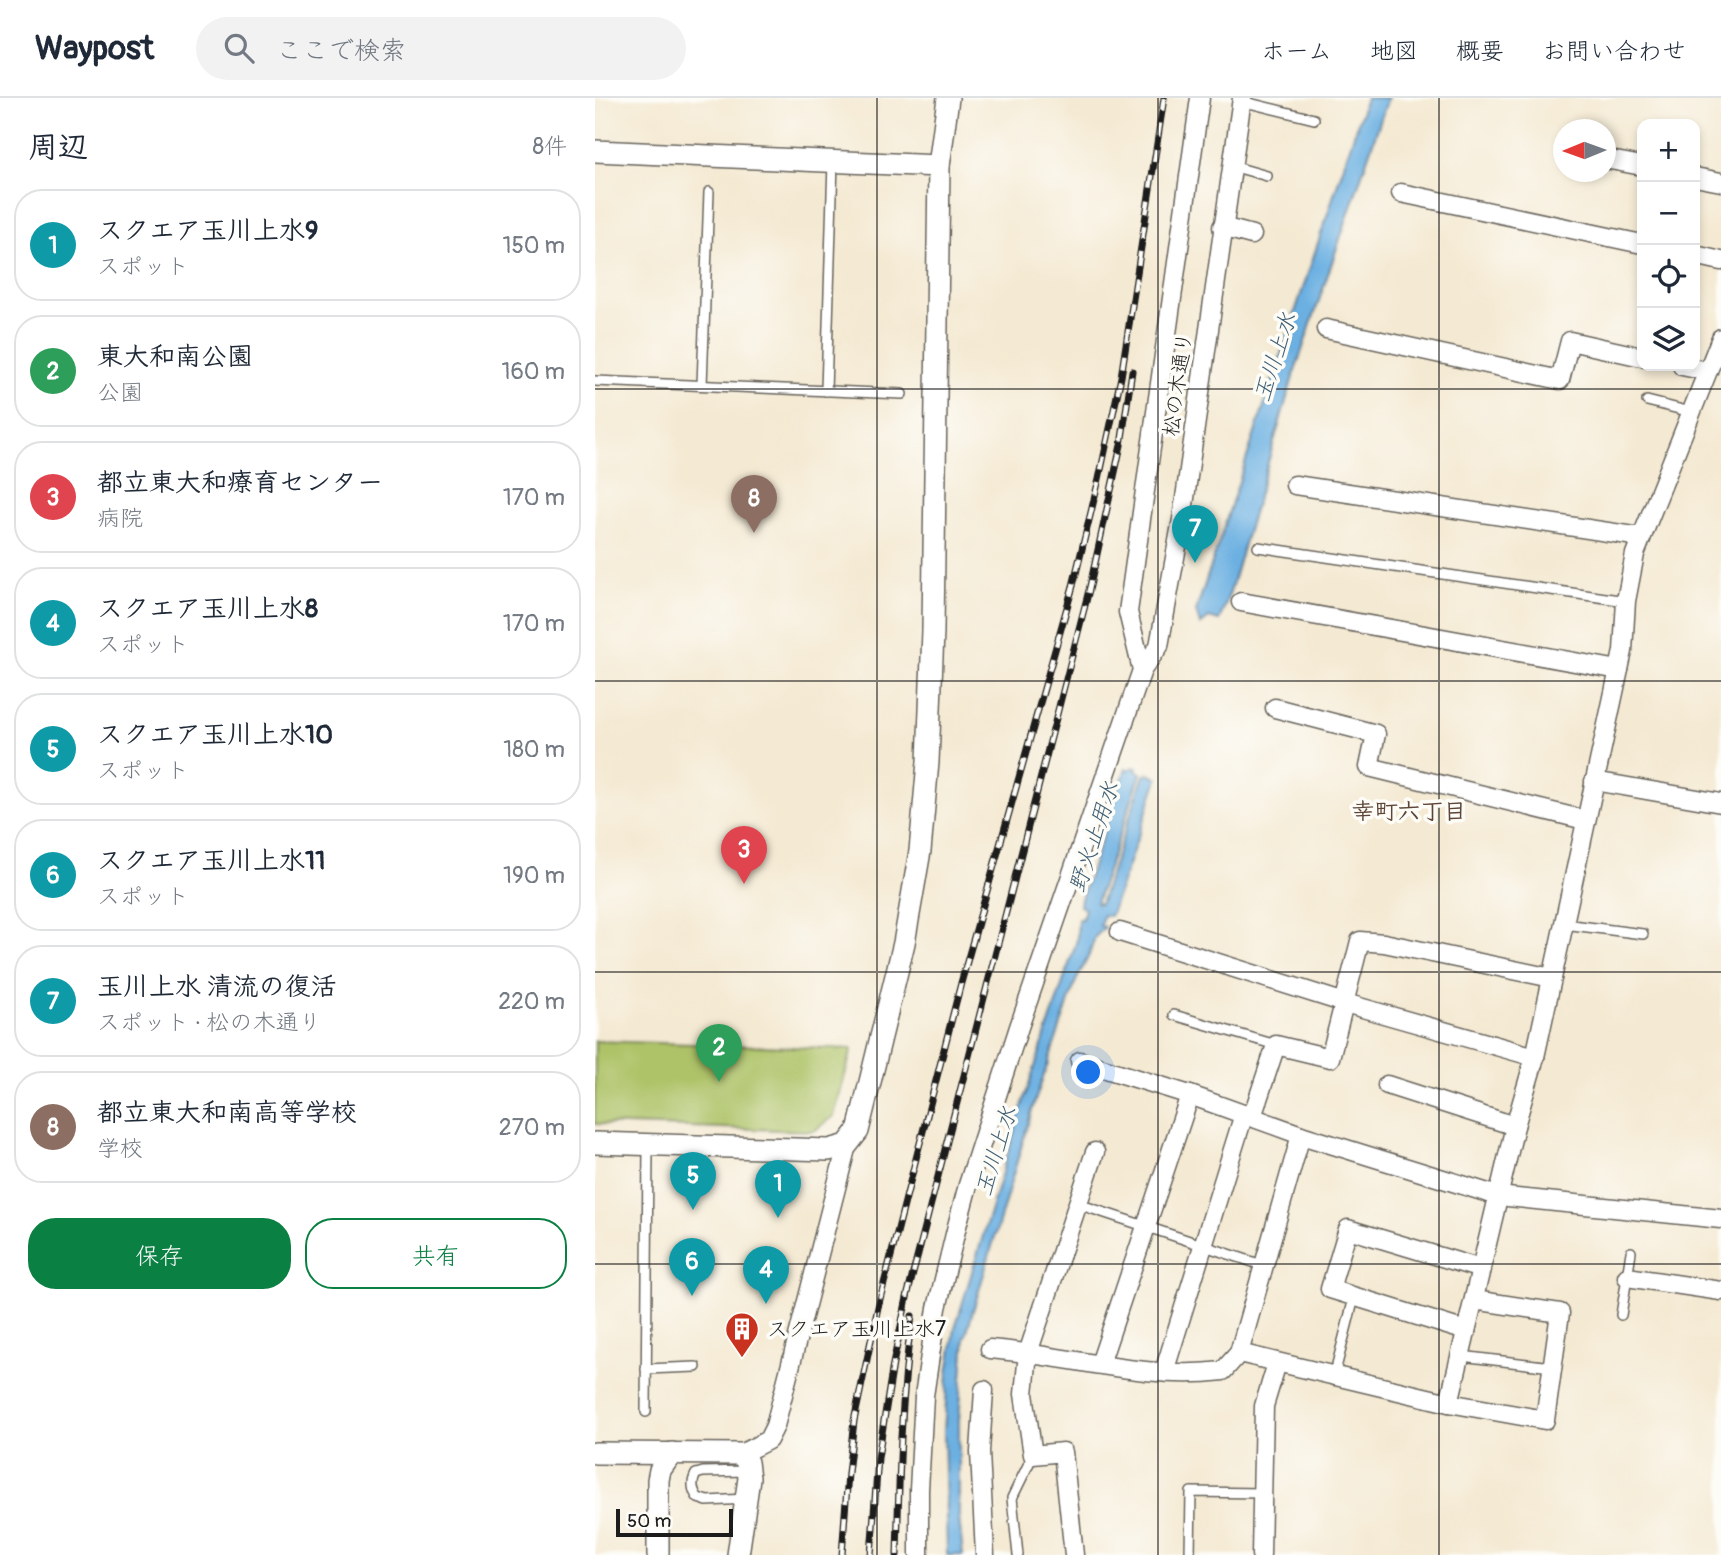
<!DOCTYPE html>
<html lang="ja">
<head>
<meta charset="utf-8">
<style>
  body { margin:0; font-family:Pangolin,"Klee One",sans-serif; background:#f2f2f3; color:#1f2937 }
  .controls { position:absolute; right:21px; top:21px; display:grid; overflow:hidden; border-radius:14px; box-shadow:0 4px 10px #0003 }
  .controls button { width:63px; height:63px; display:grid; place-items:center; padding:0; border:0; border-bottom:2px solid #e0e1e3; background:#fff; color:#1f2937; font:35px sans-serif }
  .compass { position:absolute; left:958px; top:21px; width:63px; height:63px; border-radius:50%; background:#fff; box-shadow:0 4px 10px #0003; rotate:269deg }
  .scale { position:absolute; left:21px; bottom:18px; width:117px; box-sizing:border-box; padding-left:7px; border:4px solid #1c1c1c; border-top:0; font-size:19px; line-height:24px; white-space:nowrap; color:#1c1c1c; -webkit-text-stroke:5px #fdfcf7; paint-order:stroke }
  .you { position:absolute; left:494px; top:975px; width:24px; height:24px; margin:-18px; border:5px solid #fff; border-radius:50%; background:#1a73e8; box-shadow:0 0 0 10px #1a73e833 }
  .badge { display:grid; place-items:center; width:46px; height:46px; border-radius:50%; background:#0b8043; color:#fff; font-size:23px; font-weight:700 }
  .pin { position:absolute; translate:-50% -58px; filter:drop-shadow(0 2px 4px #0008) }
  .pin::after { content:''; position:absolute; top:37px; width:24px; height:21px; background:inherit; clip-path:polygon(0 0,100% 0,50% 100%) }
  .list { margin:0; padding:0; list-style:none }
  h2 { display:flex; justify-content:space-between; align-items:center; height:91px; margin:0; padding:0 28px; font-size:30px }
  h2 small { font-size:23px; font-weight:400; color:#747a83 }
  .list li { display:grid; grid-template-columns:46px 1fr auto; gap:21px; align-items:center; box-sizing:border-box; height:112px; margin:0 14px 14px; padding:0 14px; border:2px solid #e0e1e3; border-radius:28px }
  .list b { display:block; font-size:26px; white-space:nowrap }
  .list p { margin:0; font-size:23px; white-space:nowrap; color:#747a83 }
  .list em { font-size:23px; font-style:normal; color:#747a83 }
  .actions { display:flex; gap:14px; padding:21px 28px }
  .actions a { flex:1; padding:16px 0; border:2px solid #0b8043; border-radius:28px; text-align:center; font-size:24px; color:#0b8043 }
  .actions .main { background:#0b8043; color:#fff }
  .icon { flex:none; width:38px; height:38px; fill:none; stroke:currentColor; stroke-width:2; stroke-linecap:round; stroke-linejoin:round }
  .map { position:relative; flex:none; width:1126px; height:1457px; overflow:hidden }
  header { display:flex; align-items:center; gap:42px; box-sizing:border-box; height:98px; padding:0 35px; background:#fff; border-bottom:2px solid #e0e1e3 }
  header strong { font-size:33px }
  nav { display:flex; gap:38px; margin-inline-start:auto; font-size:24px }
  .search { width:490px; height:63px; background:#f2f2f3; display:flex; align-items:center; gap:18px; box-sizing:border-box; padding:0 24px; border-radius:38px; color:#747a83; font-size:26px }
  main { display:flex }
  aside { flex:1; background:#fff }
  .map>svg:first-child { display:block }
  .green { fill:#aec368; stroke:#657042; stroke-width:2 }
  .water { fill:#6cb0e2; stroke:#44667f; stroke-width:2 }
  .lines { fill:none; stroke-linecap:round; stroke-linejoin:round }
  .service-casing { stroke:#68645c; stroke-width:12 }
  .minor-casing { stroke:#68645c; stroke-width:21 }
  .tertiary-casing { stroke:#68645c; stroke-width:24 }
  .service { stroke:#fff; stroke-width:9 }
  .minor { stroke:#fff; stroke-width:18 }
  .tertiary { stroke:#fff; stroke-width:21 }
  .rail-casing { stroke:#1c1c1c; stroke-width:7 }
  .rail { stroke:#fdfcf7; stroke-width:4.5; stroke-dasharray:13; stroke-linecap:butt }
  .grid { fill:none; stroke:#1c1c1c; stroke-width:2; stroke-opacity:0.55 }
  .labels { text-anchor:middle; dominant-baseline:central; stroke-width:7; stroke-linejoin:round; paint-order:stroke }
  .street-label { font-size:21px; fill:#1c1c1c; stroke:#fdfcf7 }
  .poi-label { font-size:21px; fill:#1c1c1c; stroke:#fdfcf7; text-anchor:start }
  .water-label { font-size:23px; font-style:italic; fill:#405f75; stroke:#fdfcf7 }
  .neighbourhood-label { font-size:23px; font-weight:bold; fill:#5e4538; stroke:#fdfcf7 }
</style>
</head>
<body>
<header>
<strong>Waypost</strong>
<div class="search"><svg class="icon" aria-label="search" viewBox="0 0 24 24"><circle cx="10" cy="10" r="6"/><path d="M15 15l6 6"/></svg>ここで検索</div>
<nav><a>ホーム</a><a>地図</a><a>概要</a><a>お問い合わせ</a></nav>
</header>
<main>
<aside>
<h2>周辺<small>8件</small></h2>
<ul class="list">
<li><span class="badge" style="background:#0f9aa8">1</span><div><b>スクエア玉川上水9</b><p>スポット</p></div><em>150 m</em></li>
<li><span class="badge" style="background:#2e9e5b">2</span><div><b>東大和南公園</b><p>公園</p></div><em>160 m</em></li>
<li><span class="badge" style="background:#e0444e">3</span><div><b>都立東大和療育センター</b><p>病院</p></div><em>170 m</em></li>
<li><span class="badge" style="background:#0f9aa8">4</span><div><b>スクエア玉川上水8</b><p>スポット</p></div><em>170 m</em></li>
<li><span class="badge" style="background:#0f9aa8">5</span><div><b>スクエア玉川上水10</b><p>スポット</p></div><em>180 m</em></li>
<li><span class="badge" style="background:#0f9aa8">6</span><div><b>スクエア玉川上水11</b><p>スポット</p></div><em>190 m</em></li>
<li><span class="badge" style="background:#0f9aa8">7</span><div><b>玉川上水 清流の復活</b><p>スポット · 松の木通り</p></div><em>220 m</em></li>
<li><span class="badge" style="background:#8d6e63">8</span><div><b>都立東大和南高等学校</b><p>学校</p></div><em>270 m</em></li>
</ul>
<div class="actions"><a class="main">保存</a><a>共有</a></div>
</aside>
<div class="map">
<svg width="1126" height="1457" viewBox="0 0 1126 1457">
  <rect width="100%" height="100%" fill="#fdfcf7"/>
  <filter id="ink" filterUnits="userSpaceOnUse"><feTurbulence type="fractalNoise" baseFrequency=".0143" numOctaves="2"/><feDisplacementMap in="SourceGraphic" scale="14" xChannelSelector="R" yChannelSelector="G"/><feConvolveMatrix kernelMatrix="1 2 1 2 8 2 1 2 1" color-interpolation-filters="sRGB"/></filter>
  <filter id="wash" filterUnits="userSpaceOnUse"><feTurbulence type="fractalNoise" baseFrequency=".00686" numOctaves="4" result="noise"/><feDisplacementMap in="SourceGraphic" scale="28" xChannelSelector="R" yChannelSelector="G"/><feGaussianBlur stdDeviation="1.57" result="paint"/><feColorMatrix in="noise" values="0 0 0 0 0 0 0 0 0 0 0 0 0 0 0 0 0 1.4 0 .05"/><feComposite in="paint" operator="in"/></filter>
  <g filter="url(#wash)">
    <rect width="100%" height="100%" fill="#f4e9d2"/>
    <!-- green -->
    <path class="green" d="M0,943L257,951L239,1018L219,1033L0,1026Z"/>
    <!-- water -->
    <g class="water">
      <path d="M771,0H793L698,279L635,494L624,523L614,520L605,527L601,513Z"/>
      <path d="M537,669L542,670L541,673L546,675L501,805L505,806L549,677L552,678L553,675L563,681L517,813L515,818L508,817L505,828L510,829L500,839L494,857L481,883L438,1009L370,1240L364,1322V1419L368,1457H352L349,1333L353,1275L360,1230L429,1002L482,842L483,821H487L490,811L485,808L486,801L531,670L536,672Z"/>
    </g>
  </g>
  <g filter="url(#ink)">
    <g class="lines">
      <!-- service casing -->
      <g class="service-casing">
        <g id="service">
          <path d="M646,3L719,21"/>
          <path d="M637,68L672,78"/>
          <path d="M0,283L307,296"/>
          <path d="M107,287L114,94"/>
          <path d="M231,293L238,64"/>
          <path d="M1052,303L1096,314"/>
          <path d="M663,449L1031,503"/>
          <path d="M969,826L1048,836"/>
          <path d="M579,917L681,947"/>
          <path d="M483,1106L667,1167"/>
          <path d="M1026,1217L1036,1154"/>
          <path d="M866,1258L957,1269"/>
          <path d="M51,1271L101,1269"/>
          <path d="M739,1278L759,1200"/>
          <path d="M51,1314L53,1048"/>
          <path d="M151,1401L112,1403L103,1400C97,1392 96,1385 101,1376L108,1374L153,1373"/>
          <path d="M423,1457L417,1400L438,1357"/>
          <path d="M595,1457L596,1394L667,1395"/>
        </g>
      </g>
      <!-- minor casing -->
      <g class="minor-casing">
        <g id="minor">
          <path d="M1010,61L1047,68"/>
          <path d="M1100,79L1126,84"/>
          <path d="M806,95L1047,146"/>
          <path d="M627,129L657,137"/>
          <path d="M1100,157L1126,163"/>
          <path d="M731,231L965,282L975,243L1047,259"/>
          <path d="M1087,268L1112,273"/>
          <path d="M700,387L1046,439"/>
          <path d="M646,504L1024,572"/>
          <path d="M547,572L564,548L587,421L647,0"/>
          <path d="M680,610L781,636L774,669L990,722"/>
          <path d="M999,683L1126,705"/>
          <path d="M525,834L750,905L940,959"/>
          <path d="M485,963L595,997L706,1037L903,1098L1126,1121"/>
          <path d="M792,987L920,1028"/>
          <path d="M657,1019L681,947L735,960L765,843L789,845L957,880"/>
          <path d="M1032,1179L1126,1193"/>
          <path d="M871,1233L735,1191L753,1131L886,1171"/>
          <path d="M395,1251C472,1257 551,1283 628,1273L644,1255L706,1037"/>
          <path d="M644,1255L854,1305L950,1322L965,1215L879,1202"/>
          <path d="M505,1266L595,997"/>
          <path d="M569,1274L649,1016"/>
          <path d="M389,1292L385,1354L390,1457"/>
          <path d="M854,1305L920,1028L940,959L1028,553L1031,503L1040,456L1126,240"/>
          <path d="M146,1356L173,1342L180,1328L252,1047"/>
          <path d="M324,1457V1392L329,1298L342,1210L362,1128L373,1087L424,929L547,572L533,514L605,0"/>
          <path d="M479,1457L468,1354L438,1357L429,1296L433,1255L500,1054"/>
          <path d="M666,1457L669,1308L682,1265"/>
        </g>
      </g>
      <!-- tertiary casing -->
      <g class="tertiary-casing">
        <g id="tertiary">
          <path d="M0,53L344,68"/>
          <path d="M0,1045L234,1052L252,1047L263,1033L309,845L325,753L333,664L338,533L344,68L353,0"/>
          <path d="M0,1355L146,1356L152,1364L154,1380L143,1457"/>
          <path d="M63,1457V1382L65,1372L77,1355"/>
        </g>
      </g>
      <!-- service -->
      <use href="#service" class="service"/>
      <!-- minor -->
      <use href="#minor" class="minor"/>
      <!-- tertiary -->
      <use href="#tertiary" class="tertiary"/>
      <!-- rail casing -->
      <g class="rail-casing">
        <g id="rail">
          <path d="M247,1457L253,1375L259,1323L283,1209L366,885L478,488L504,381L526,279L569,0"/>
          <path d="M276,1457L283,1360L298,1266L313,1195L495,488L526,347L537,273"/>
          <path d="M302,1457C304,1377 306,1298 317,1218"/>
        </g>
      </g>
      <!-- rail -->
      <use href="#rail" class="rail"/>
    </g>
  </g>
  <!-- grid -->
  <path class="grid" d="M282,0V1457M563,0V1457M844,0V1457M0,291H1126M0,583H1126M0,874H1126M0,1166H1126"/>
  <!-- icons -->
  <defs>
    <g id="building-pin" transform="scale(1.75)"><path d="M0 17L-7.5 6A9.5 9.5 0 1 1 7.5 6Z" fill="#c8321e" stroke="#fdfcf7"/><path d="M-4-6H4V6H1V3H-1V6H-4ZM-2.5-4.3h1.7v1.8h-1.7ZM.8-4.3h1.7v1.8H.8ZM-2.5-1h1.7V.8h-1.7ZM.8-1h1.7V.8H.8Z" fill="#fff"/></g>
  </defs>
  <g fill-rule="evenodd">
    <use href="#building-pin" x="147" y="1231"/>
  </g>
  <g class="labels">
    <!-- street labels -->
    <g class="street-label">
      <text transform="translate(583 286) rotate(-82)">松の木通り</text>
    </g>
    <!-- poi labels -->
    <g class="poi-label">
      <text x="172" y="1231">スクエア玉川上水7</text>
    </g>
    <!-- water labels -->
    <g class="water-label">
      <text transform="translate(680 259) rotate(-72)">玉川上水</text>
      <text transform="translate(499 739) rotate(-72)">野火止用水</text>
      <text transform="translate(401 1053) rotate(-73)">玉川上水</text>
    </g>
    <!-- neighbourhood labels -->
    <g class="neighbourhood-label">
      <text x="814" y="713">幸町六丁目</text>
    </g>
  </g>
</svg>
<div class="controls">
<button>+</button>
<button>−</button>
<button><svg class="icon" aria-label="locate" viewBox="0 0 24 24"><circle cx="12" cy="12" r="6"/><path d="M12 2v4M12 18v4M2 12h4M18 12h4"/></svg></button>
<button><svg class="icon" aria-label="layers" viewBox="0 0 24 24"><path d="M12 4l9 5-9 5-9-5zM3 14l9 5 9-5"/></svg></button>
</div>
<svg class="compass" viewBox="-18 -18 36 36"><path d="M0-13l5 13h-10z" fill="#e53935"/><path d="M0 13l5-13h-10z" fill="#747a83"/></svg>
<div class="scale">50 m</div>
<div class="you"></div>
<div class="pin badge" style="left:183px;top:1120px;background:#0f9aa8">1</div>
<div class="pin badge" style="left:124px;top:984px;background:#2e9e5b">2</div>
<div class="pin badge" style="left:149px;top:786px;background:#e0444e">3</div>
<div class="pin badge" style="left:171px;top:1206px;background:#0f9aa8">4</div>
<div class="pin badge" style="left:98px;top:1112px;background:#0f9aa8">5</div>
<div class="pin badge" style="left:97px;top:1198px;background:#0f9aa8">6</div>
<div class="pin badge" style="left:600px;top:465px;background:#0f9aa8">7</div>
<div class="pin badge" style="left:159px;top:435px;background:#8d6e63">8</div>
</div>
</main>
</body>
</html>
